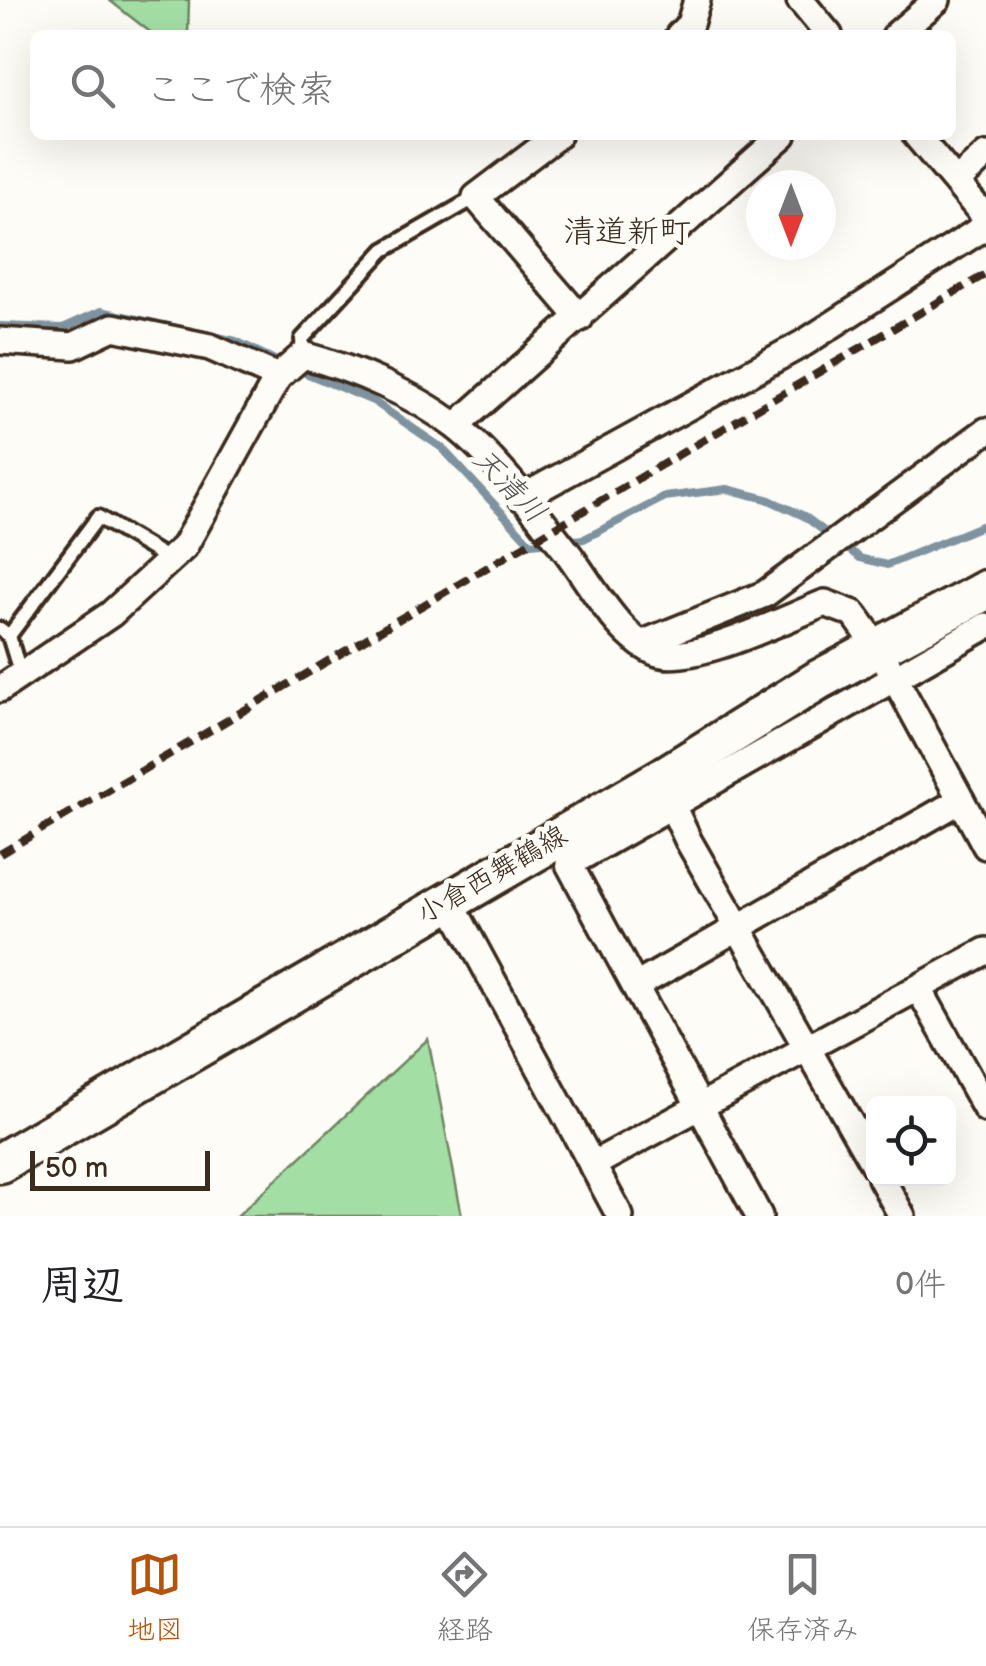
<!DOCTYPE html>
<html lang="ja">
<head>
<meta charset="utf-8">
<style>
  body { margin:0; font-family:"Balsamiq Sans","Klee One",sans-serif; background:#f6f6f6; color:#202124 }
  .controls { position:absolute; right:30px; bottom:30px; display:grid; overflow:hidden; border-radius:15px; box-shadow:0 10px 40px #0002 }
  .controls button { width:90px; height:90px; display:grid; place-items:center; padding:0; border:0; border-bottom:2px solid #e0e0e0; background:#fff; color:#202124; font:50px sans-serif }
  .compass { position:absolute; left:746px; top:170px; width:90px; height:90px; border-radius:50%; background:#fff; box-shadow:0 10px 40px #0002; rotate:180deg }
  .scale { position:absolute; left:30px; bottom:25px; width:180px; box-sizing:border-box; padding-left:10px; border:5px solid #3b2a1e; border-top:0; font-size:28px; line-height:35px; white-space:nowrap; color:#3b2a1e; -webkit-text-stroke:8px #fdfcf7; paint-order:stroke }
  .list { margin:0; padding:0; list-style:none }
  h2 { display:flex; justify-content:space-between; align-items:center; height:130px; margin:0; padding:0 40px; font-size:42px }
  h2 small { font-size:32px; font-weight:400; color:#757577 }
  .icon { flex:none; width:55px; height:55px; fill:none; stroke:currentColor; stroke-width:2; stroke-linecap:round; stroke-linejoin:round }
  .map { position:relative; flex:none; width:986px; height:1216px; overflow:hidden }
  .search { position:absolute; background:#fff; box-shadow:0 10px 40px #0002; left:30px; right:30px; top:30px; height:110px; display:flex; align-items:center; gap:25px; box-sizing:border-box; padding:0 35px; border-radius:15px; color:#757577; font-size:38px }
  .sheet { height:310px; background:#fff }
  nav { display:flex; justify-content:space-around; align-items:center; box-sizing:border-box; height:140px; border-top:2px solid #e0e0e0; background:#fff; font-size:28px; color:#757577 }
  nav a { display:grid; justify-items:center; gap:5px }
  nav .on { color:#b45309 }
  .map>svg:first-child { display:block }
  .green { fill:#a3dfa5; stroke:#6f8462; stroke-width:2.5 }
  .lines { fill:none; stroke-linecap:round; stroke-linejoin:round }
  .stream { stroke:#7e92a0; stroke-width:8 }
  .lane-casing { stroke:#3b2a1e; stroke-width:20 }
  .street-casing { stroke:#3b2a1e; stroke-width:32 }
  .primary-casing { stroke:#3b2a1e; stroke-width:45 }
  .lane { stroke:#fdfcf7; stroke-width:12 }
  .street { stroke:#fdfcf7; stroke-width:25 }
  .primary { stroke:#fdfcf7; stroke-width:38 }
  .rail { stroke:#3b2a1e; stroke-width:8; stroke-dasharray:15 8; stroke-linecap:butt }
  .labels { text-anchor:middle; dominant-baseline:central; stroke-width:10; stroke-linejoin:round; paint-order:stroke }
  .street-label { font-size:28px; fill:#3b2a1e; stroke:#fdfcf7 }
  .water-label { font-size:30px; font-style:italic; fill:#575654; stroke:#fdfcf7 }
  .quarter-label { font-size:32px; fill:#3b2a1e; stroke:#fdfcf7 }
</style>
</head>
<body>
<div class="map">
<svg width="986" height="1216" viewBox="0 0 986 1216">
  <rect width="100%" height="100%" fill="#fdfcf7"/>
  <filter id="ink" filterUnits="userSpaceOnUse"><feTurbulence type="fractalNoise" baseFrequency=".01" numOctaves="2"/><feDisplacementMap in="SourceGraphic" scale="20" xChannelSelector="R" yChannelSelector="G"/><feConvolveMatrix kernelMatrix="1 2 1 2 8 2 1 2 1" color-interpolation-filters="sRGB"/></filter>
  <g filter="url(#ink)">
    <!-- green -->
    <g class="green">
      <path d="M109,0H189L188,35H154Z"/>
      <path d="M428,1039L462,1216H237Z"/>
    </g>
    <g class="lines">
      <!-- stream -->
      <g class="stream">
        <path d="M0,326L63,328L101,311L236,341L283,364"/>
        <path d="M296,369L373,401L442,448L531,544L584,539L665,497L727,489L767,499L804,516L860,558L887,565L986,524"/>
      </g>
      <!-- lane casing -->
      <g class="lane-casing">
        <g id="lane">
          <path d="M303,355L302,339L384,250L476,197"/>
          <path d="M0,629L9,636L21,675"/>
          <path d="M9,636L98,517L170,560"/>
        </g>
      </g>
      <!-- street casing -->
      <g class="street-casing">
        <g id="street">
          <path d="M800,0L829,35"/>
          <path d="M679,35L690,24L697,0"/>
          <path d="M896,35L937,0"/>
          <path d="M558,135L476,197L580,318"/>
          <path d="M916,135L986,218"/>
          <path d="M957,181L986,155"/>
          <path d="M0,341L73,346L113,327L210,347L278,377L303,355C354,369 414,394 455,426C495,457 536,513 567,552C590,582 620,640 658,653C693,665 789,617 825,603L854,614L879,649L986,846"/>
          <path d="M456,426L783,135"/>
          <path d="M522,498L804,343L986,226"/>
          <path d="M641,644L765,594L986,431"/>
          <path d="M0,689L111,614L184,547L278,377"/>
          <path d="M665,790L688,840L874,1165"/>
          <path d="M449,900L620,1216"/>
          <path d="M636,986L961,800"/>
          <path d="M919,989L986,1109"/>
          <path d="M592,1165L986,951"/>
          <path d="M881,1178L902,1216"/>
          <path d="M759,1216L569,864L986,626"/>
        </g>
      </g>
      <!-- primary casing -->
      <g class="primary-casing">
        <path id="primary" d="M0,1163L660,779L820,679L986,590"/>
      </g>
      <!-- lane -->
      <use href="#lane" class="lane"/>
      <!-- street -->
      <use href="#street" class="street"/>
      <!-- primary -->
      <use href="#primary" class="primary"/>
      <!-- rail -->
      <path class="rail" d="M0,854L986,274"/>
    </g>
  </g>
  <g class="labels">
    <!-- street labels -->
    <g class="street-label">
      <text transform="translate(492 875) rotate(-30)">小倉西舞鶴線</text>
    </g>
    <!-- water labels -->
    <g class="water-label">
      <text transform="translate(509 486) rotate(46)">天清川</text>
    </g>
    <!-- quarter labels -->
    <g class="quarter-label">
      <text x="627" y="232">清道新町</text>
    </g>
  </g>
</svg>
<div class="controls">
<button><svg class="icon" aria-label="locate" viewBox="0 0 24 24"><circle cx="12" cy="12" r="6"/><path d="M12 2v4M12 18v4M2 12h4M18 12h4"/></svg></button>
</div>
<svg class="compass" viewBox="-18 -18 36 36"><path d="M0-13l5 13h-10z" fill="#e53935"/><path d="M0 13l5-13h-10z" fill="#757577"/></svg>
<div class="scale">50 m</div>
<div class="search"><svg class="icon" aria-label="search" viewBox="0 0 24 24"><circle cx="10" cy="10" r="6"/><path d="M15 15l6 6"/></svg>ここで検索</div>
</div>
<section class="sheet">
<h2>周辺<small>0件</small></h2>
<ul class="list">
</ul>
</section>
<nav>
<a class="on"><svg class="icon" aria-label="map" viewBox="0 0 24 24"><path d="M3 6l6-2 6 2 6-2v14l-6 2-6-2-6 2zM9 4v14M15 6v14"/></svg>地図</a>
<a><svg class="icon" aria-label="directions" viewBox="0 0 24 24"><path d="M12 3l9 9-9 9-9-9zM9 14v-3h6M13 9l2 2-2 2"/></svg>経路</a>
<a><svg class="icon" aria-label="saved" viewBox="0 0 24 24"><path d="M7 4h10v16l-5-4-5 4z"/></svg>保存済み</a>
</nav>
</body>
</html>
